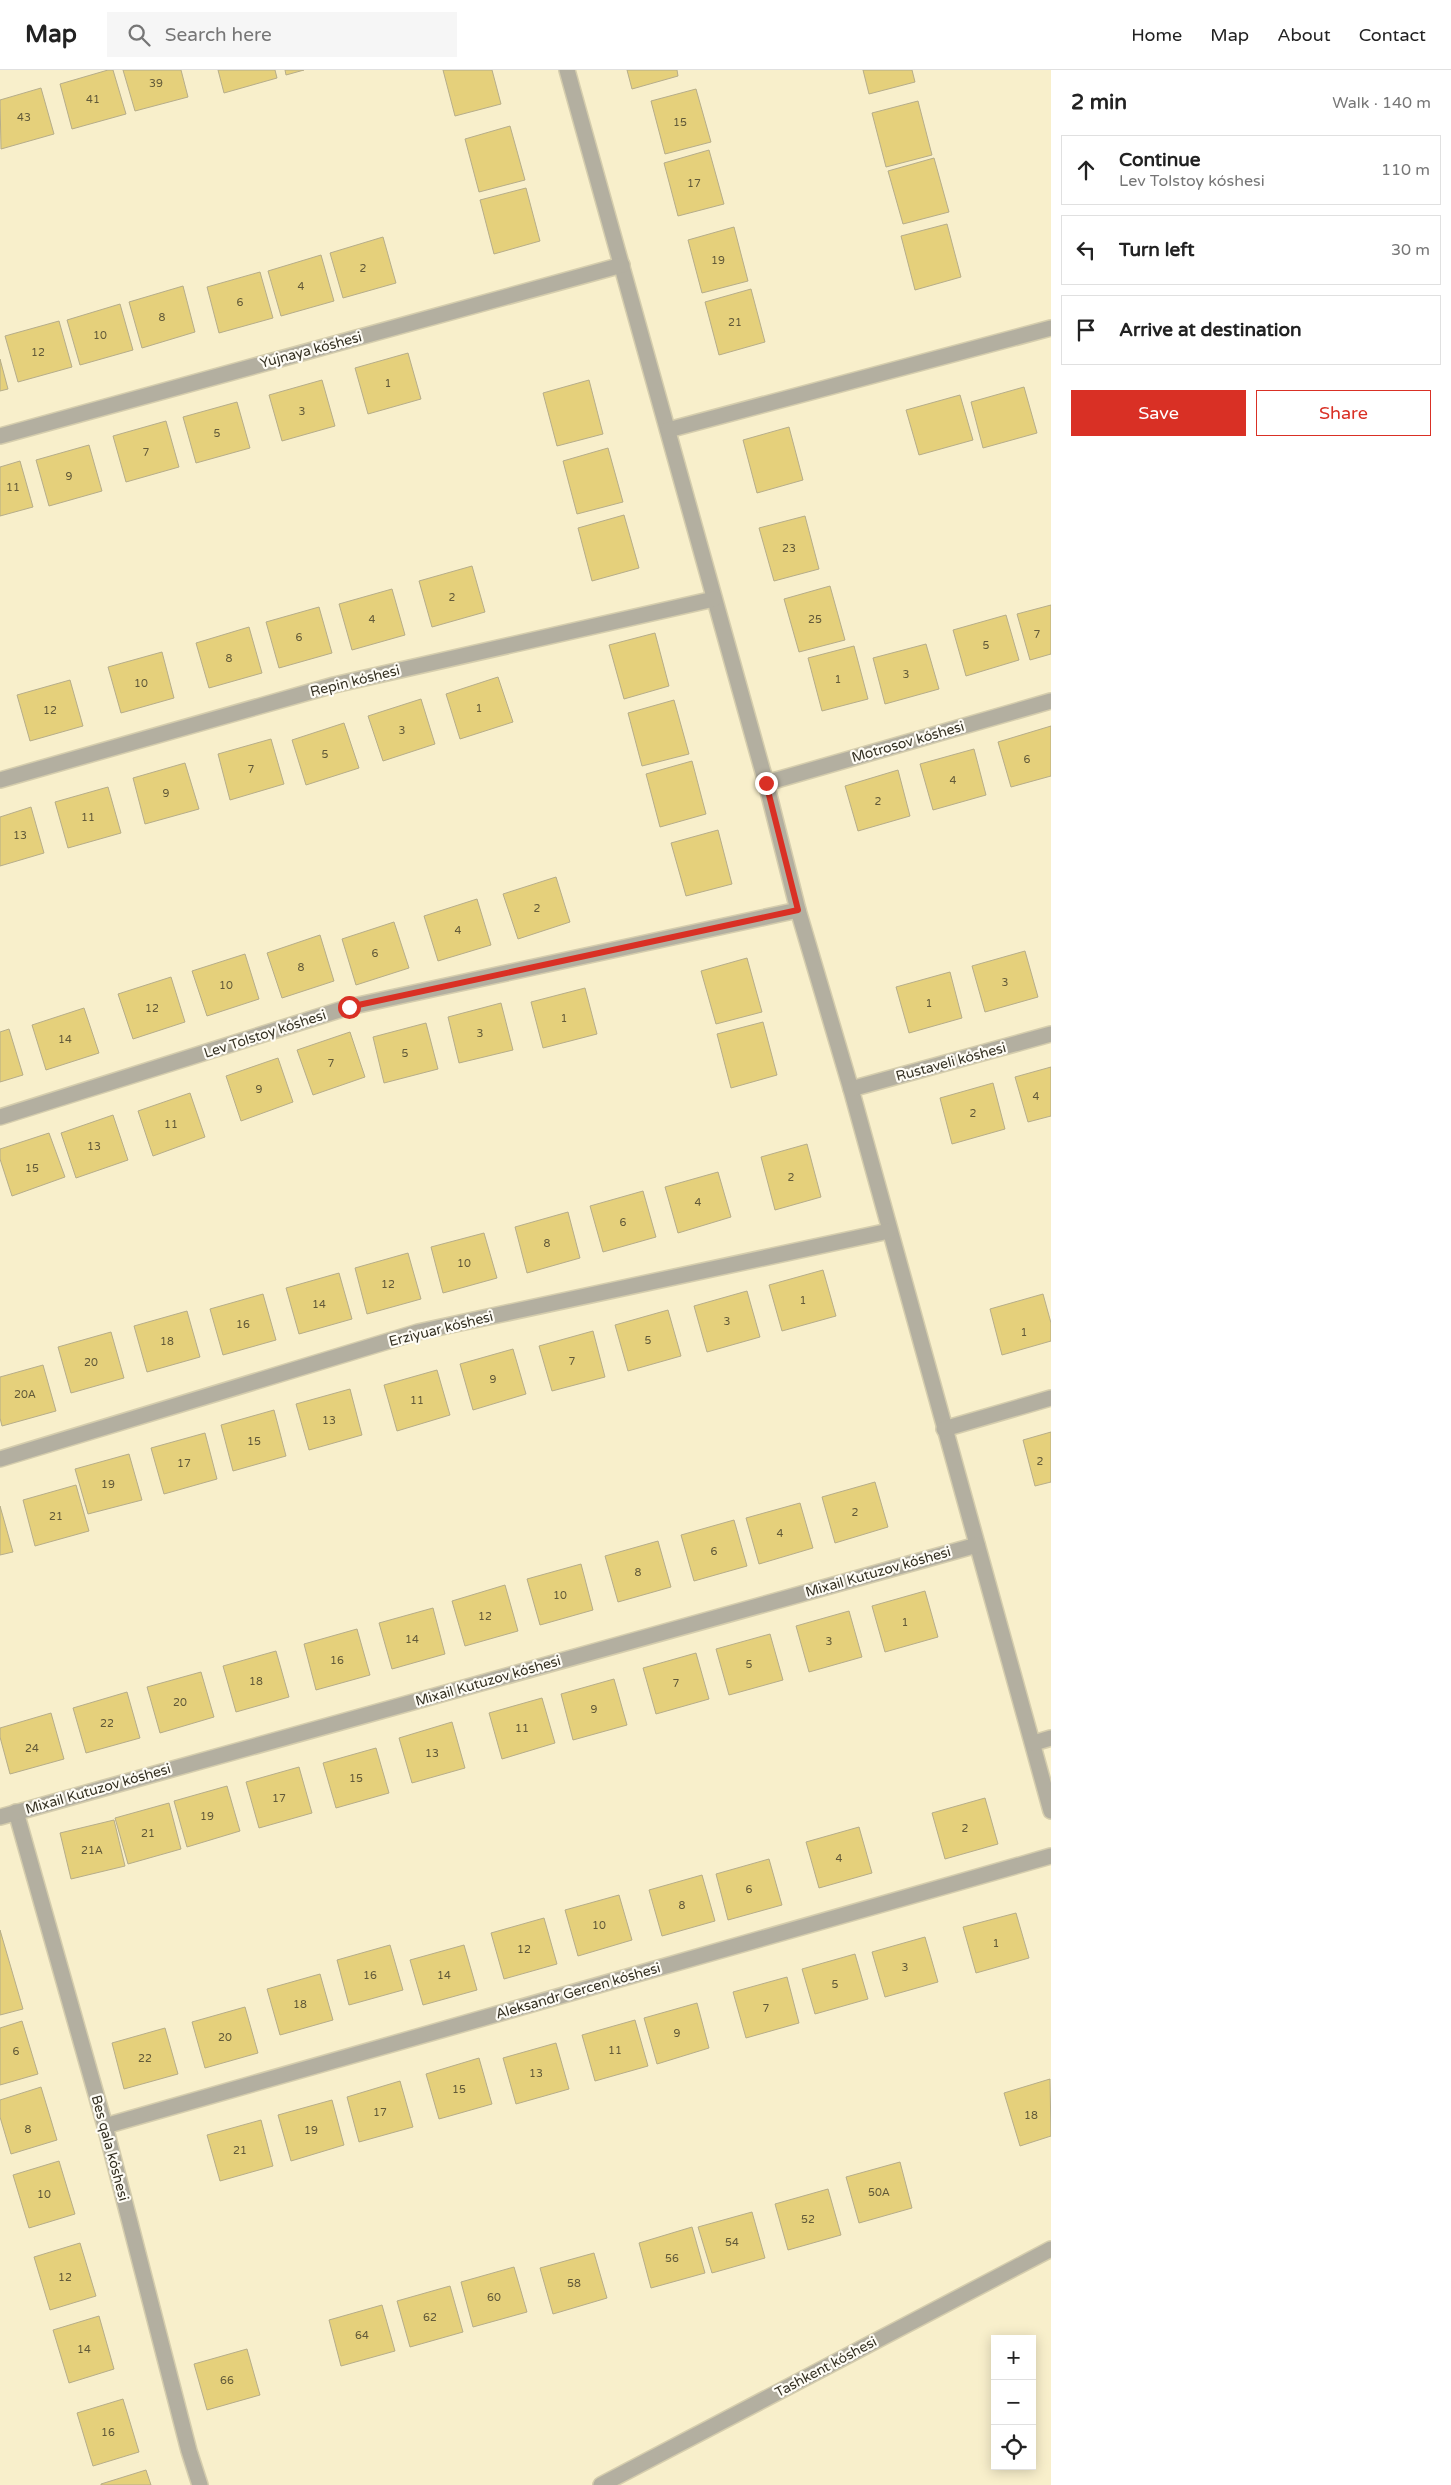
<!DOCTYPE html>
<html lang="en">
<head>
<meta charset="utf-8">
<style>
  body { margin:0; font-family:"Varela Round",sans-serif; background:#f6f6f6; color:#222 }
  .controls { position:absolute; right:15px; bottom:15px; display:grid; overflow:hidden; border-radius:0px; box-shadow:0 2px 12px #0003 }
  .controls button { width:45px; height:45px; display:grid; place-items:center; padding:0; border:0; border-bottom:1px solid #e0e0e0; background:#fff; color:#222; font:25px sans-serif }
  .stop { position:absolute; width:15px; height:15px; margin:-11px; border:4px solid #d93025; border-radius:50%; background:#fff }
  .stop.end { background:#d93025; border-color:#fff; box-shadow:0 1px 5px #0008 }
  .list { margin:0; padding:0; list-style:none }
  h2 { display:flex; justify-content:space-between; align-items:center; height:65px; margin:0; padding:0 20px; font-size:21px }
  h2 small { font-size:16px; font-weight:400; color:#767676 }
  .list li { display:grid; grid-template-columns:32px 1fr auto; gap:15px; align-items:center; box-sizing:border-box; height:70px; margin:0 10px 10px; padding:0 10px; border:1px solid #e0e0e0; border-radius:0px }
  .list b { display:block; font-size:19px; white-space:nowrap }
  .list p { margin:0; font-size:16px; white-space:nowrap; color:#767676 }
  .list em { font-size:16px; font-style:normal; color:#767676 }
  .actions { display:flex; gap:10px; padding:15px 20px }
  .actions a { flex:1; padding:11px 0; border:1px solid #d93025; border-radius:0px; text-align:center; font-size:18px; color:#d93025 }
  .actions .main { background:#d93025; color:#fff }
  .icon { flex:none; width:28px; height:28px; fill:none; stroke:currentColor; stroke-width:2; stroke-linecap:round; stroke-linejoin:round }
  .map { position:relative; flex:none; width:1051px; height:2415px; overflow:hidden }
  header { display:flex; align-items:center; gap:30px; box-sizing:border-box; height:70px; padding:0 25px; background:#fff; border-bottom:1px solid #e0e0e0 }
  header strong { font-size:24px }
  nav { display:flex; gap:28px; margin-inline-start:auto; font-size:18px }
  .search { width:350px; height:45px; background:#f6f6f6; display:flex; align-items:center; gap:12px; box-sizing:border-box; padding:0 18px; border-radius:0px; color:#767676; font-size:19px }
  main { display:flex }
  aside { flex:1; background:#fff }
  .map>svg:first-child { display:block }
  .building { fill:#e5d07b; stroke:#b6ad8a }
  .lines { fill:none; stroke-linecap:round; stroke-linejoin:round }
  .minor-casing { stroke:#d5cdad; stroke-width:18 }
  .minor { stroke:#b3afa0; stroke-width:15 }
  .route { stroke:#d93025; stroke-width:6 }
  .labels { text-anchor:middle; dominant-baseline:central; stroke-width:4.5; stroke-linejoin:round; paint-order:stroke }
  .number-label { font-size:11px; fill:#615939 }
  .street-label { font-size:14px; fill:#353123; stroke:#fefcf5 }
</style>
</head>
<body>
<header>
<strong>Map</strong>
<div class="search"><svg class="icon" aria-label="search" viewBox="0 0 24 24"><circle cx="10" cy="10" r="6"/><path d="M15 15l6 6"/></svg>Search here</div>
<nav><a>Home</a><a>Map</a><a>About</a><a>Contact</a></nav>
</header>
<main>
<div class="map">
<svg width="1051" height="2415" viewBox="0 0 1051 2415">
  <rect width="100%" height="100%" fill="#f8efcb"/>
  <!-- building -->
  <g class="building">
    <path d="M108,0H113L126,44L72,59L60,14Z"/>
    <path d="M123,0H181L188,27L135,41Z"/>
    <path d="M218,0H275L277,8L224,23Z"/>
    <path d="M285,0H304L286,5Z"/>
    <path d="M443,0H492L501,34L455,46Z"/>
    <path d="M627,0H677L678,6L632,19Z"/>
    <path d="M863,0H912L915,12L869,24Z"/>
    <path d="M41,18L54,64L1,79L0,30Z"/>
    <path d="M696,19L711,72L665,84L651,31Z"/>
    <path d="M918,31L932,85L886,97L872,43Z"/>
    <path d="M510,56L525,110L479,122L465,69Z"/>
    <path d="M709,80L724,134L678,146L664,93Z"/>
    <path d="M934,88L949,142L903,154L888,101Z"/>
    <path d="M526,118L540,171L494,184L480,130Z"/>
    <path d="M947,154L961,207L915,220L901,166Z"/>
    <path d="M734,157L748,211L702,223L688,170Z"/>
    <path d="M383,167L396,213L343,228L330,183Z"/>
    <path d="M321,185L334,231L281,246L268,201Z"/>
    <path d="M260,202L273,248L219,263L207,217Z"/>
    <path d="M183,216L195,262L142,278L129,232Z"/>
    <path d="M751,219L765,272L719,285L705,232Z"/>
    <path d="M120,234L133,280L80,295L67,250Z"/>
    <path d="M59,251L72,297L18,312L5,266Z"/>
    <path d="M408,283L421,329L368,344L355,298Z"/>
    <path d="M0,289L8,319L0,321Z"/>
    <path d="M322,310L335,356L282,371L269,325Z"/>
    <path d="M589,310L603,364L557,376L543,323Z"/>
    <path d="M1024,317L1037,363L983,378L971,332Z"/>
    <path d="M960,325L973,370L919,385L906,340Z"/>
    <path d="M237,332L250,378L196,393L183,347Z"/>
    <path d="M166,351L179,397L126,412L113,366Z"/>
    <path d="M789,357L803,410L757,423L743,370Z"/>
    <path d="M89,375L102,421L49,436L36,390Z"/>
    <path d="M608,378L623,432L577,444L563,391Z"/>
    <path d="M20,391L33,437L0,446V397Z"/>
    <path d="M624,445L639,498L592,511L578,458Z"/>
    <path d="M805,446L819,499L774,511L759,458Z"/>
    <path d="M472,496L485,542L432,557L419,511Z"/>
    <path d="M830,516L845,570L799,582L784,529Z"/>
    <path d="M392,519L405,565L352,580L339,534Z"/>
    <path d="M1051,535V584L1030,590L1017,544Z"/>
    <path d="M319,537L332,583L279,598L266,552Z"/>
    <path d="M1006,545L1019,590L966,606L953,560Z"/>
    <path d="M249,557L262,603L209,618L196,573Z"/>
    <path d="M655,563L669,616L624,629L609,575Z"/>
    <path d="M926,574L939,619L885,634L873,588Z"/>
    <path d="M854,576L868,629L822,641L808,588Z"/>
    <path d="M162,582L174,628L121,643L108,597Z"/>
    <path d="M498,607L513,652L460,669L446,624Z"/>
    <path d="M70,610L83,656L30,671L17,625Z"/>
    <path d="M421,629L435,674L383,691L368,646Z"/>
    <path d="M674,630L689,684L642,696L628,643Z"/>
    <path d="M344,653L359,698L306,715L292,670Z"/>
    <path d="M1051,656V706L1011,717L998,672Z"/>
    <path d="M271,669L284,714L230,730L218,684Z"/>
    <path d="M974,679L986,725L933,740L920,694Z"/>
    <path d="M692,691L706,744L660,757L646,704Z"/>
    <path d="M185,693L199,739L145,754L133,708Z"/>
    <path d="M898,700L910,746L858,761L845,716Z"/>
    <path d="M108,717L121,763L68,778L55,732Z"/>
    <path d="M31,737L44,783L0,796V747Z"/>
    <path d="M718,760L732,814L686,826L671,773Z"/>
    <path d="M556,807L570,852L518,869L503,824Z"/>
    <path d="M477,829L491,875L438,891L424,846Z"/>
    <path d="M394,852L409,898L356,915L342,869Z"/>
    <path d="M320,865L334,911L282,928L267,883Z"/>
    <path d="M1025,881L1038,927L985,942L972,896Z"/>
    <path d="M245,884L259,929L207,946L192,901Z"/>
    <path d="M747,888L762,942L716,954L701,901Z"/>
    <path d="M950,902L962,948L909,963L896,917Z"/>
    <path d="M171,907L185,952L133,969L118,924Z"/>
    <path d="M585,918L597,964L543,978L531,932Z"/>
    <path d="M501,933L513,980L459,993L448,947Z"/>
    <path d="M84,938L99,983L46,1000L32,955Z"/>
    <path d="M763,952L777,1005L731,1018L717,964Z"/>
    <path d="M426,953L438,999L384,1013L373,967Z"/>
    <path d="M9,959L23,1005L0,1012V962Z"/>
    <path d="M350,962L365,1007L313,1025L297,980Z"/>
    <path d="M278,988L293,1032L241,1051L226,1006Z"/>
    <path d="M1051,997V1046L1028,1052L1015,1007Z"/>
    <path d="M993,1013L1005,1059L952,1074L940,1028Z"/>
    <path d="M190,1023L205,1067L153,1086L138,1041Z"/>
    <path d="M113,1045L128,1090L76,1108L61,1063Z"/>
    <path d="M49,1063L65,1107L12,1126L0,1089V1079Z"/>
    <path d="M807,1074L821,1127L775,1140L761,1087Z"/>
    <path d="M718,1102L731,1147L678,1163L665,1117Z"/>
    <path d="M643,1121L656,1167L603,1182L590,1136Z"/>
    <path d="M568,1142L580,1188L527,1203L515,1157Z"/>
    <path d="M484,1163L497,1208L443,1223L431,1177Z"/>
    <path d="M408,1183L421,1229L367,1244L355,1198Z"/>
    <path d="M823,1200L836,1246L782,1261L769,1215Z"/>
    <path d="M339,1203L352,1249L299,1264L286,1218Z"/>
    <path d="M747,1221L760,1267L707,1282L694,1236Z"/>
    <path d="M263,1224L276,1270L223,1285L210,1239Z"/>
    <path d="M1043,1224L1051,1253V1271L1002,1285L990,1239Z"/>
    <path d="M668,1240L681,1286L628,1301L615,1255Z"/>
    <path d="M187,1241L200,1287L147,1302L134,1256Z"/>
    <path d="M593,1261L605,1307L552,1321L539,1276Z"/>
    <path d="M111,1262L124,1308L71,1323L58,1277Z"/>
    <path d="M513,1279L526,1324L473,1340L460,1294Z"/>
    <path d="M43,1295L56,1341L2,1356L0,1348V1307Z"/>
    <path d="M437,1300L450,1345L397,1361L384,1315Z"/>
    <path d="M350,1319L362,1365L309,1380L296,1334Z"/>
    <path d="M274,1340L286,1386L233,1401L221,1355Z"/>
    <path d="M1051,1362V1412L1035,1416L1023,1370Z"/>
    <path d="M205,1363L217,1409L164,1424L151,1378Z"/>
    <path d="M129,1384L142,1430L88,1444L75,1399Z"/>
    <path d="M875,1412L888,1457L835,1473L822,1427Z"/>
    <path d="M76,1415L89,1461L35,1476L23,1430Z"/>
    <path d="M800,1433L813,1478L759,1494L746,1448Z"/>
    <path d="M0,1436L13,1482L0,1485Z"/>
    <path d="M734,1450L747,1496L694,1511L681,1465Z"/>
    <path d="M658,1471L671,1517L618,1532L605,1486Z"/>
    <path d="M581,1494L593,1540L540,1555L527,1509Z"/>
    <path d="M505,1515L518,1561L465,1576L452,1531Z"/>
    <path d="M925,1521L938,1567L885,1582L872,1536Z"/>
    <path d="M433,1538L445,1584L392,1599L379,1553Z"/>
    <path d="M849,1541L862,1587L809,1602L796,1556Z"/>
    <path d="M357,1559L370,1605L316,1620L304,1574Z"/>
    <path d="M770,1564L783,1610L729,1625L716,1579Z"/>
    <path d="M276,1581L289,1627L236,1642L223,1596Z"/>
    <path d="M696,1583L709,1629L656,1644L643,1598Z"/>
    <path d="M201,1602L214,1647L160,1663L147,1617Z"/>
    <path d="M614,1609L627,1655L573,1670L561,1624Z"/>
    <path d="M127,1622L140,1668L86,1683L73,1638Z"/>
    <path d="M542,1628L555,1673L502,1689L489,1643Z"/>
    <path d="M51,1643L64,1689L10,1704L0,1667V1658Z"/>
    <path d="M452,1652L465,1698L412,1713L399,1668Z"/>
    <path d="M376,1678L389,1723L336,1738L323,1693Z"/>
    <path d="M299,1697L312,1743L259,1758L246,1712Z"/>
    <path d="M227,1716L240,1761L187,1777L174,1731Z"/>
    <path d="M985,1728L998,1774L945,1789L932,1743Z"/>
    <path d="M169,1733L181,1779L128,1794L115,1748Z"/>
    <path d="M114,1750L125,1796L71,1809L60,1763Z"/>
    <path d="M859,1757L872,1803L819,1818L806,1772Z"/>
    <path d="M769,1789L782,1835L728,1850L716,1804Z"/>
    <path d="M702,1805L715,1851L662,1866L649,1820Z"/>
    <path d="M619,1825L632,1870L578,1886L565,1840Z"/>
    <path d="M1016,1843L1029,1888L976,1903L963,1857Z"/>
    <path d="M544,1848L557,1894L504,1909L491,1863Z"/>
    <path d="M0,1860L23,1939L0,1945Z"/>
    <path d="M925,1867L938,1912L885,1927L872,1882Z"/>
    <path d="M390,1875L403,1920L349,1935L337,1890Z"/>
    <path d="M464,1875L477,1920L423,1935L410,1890Z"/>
    <path d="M855,1884L868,1929L815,1944L802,1899Z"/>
    <path d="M320,1904L333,1950L280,1965L267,1919Z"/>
    <path d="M787,1907L799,1953L746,1968L733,1922Z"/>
    <path d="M697,1933L709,1978L657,1994L644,1948Z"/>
    <path d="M245,1937L258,1983L205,1998L192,1952Z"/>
    <path d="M635,1950L648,1996L595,2011L582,1965Z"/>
    <path d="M22,1951L38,2004L0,2015V1958Z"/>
    <path d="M165,1958L178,2004L124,2019L112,1973Z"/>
    <path d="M556,1973L569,2019L516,2034L503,1988Z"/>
    <path d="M479,1988L492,2034L439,2049L426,2004Z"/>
    <path d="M1050,2009L1051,2066L1020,2076L1004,2023Z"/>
    <path d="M400,2011L413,2057L359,2072L347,2027Z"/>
    <path d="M41,2017L57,2070L11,2084L0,2047V2030Z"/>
    <path d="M332,2030L344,2075L291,2091L278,2045Z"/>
    <path d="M261,2050L273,2096L220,2111L207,2065Z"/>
    <path d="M59,2091L75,2144L29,2158L13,2105Z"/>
    <path d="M900,2092L912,2138L859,2153L846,2107Z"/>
    <path d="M828,2119L841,2165L788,2180L775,2134Z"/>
    <path d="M752,2142L765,2188L712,2203L698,2157Z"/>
    <path d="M692,2157L705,2203L651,2218L639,2173Z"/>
    <path d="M80,2173L96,2226L50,2240L34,2187Z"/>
    <path d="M594,2183L607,2228L553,2244L540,2198Z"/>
    <path d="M514,2197L527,2242L473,2257L461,2212Z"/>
    <path d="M450,2216L463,2262L410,2277L397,2231Z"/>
    <path d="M382,2235L395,2281L341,2296L329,2250Z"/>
    <path d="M99,2246L114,2299L69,2313L53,2260Z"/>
    <path d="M247,2279L260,2325L207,2340L194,2294Z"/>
    <path d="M123,2329L139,2382L93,2396L77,2343Z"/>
    <path d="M146,2400L151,2415H101V2414Z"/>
  </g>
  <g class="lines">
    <!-- minor casing -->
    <g class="minor-casing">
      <g id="minor">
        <path d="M567,0L766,713L798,840L851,1019L1051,1741"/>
        <path d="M668,360L1051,258"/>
        <path d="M0,366L622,195"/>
        <path d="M0,710L334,615L714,529"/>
        <path d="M766,713L1051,631"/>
        <path d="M851,1019L1051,964"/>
        <path d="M0,1047L349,937L798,840"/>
        <path d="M944,1359L1051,1328"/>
        <path d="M0,1389L418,1262L889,1161"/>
        <path d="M1034,1673L1051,1668"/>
        <path d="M16,1742L105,2056L189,2381L200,2415"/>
        <path d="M0,1747L977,1475"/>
        <path d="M105,2056L1051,1786"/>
        <path d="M601,2415L1051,2179"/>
      </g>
    </g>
    <!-- minor -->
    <use href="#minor" class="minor"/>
  </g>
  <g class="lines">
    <!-- route -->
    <path class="route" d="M349,937L798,840L766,713"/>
  </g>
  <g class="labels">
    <!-- number labels -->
    <g class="number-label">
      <text x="156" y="13">39</text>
      <text x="93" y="29">41</text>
      <text x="24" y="47">43</text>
      <text x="680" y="52">15</text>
      <text x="694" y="113">17</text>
      <text x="718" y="190">19</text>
      <text x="363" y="198">2</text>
      <text x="301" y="216">4</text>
      <text x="240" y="232">6</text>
      <text x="162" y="247">8</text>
      <text x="735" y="252">21</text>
      <text x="100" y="265">10</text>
      <text x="38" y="282">12</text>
      <text x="388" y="313">1</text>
      <text x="302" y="341">3</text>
      <text x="217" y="363">5</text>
      <text x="146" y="382">7</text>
      <text x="69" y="406">9</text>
      <text x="13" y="417">11</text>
      <text x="789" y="478">23</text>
      <text x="452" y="527">2</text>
      <text x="372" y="549">4</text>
      <text x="815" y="549">25</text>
      <text x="1037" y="564">7</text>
      <text x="299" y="567">6</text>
      <text x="986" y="575">5</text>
      <text x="229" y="588">8</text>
      <text x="906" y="604">3</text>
      <text x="838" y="609">1</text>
      <text x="141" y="613">10</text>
      <text x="479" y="638">1</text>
      <text x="50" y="640">12</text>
      <text x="402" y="660">3</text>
      <text x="325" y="684">5</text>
      <text x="1027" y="689">6</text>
      <text x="251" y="699">7</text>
      <text x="953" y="710">4</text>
      <text x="166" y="723">9</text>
      <text x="878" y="731">2</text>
      <text x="88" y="747">11</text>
      <text x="20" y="765">13</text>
      <text x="537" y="838">2</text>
      <text x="458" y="860">4</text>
      <text x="375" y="883">6</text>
      <text x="301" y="897">8</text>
      <text x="1005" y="912">3</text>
      <text x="226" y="915">10</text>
      <text x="929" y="933">1</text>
      <text x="152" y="938">12</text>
      <text x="564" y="948">1</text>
      <text x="480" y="963">3</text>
      <text x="65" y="969">14</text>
      <text x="405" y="983">5</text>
      <text x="331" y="993">7</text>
      <text x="259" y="1019">9</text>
      <text x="1036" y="1026">4</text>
      <text x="973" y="1043">2</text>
      <text x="171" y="1054">11</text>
      <text x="94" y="1076">13</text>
      <text x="32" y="1098">15</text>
      <text x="791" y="1107">2</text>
      <text x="698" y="1132">4</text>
      <text x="623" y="1152">6</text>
      <text x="547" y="1173">8</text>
      <text x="464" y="1193">10</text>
      <text x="388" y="1214">12</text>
      <text x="803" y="1230">1</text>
      <text x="319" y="1234">14</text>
      <text x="727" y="1251">3</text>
      <text x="243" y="1254">16</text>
      <text x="1024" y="1262">1</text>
      <text x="648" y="1270">5</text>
      <text x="167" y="1271">18</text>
      <text x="572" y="1291">7</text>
      <text x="91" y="1292">20</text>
      <text x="493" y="1309">9</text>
      <text x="25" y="1324">20A</text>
      <text x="417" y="1330">11</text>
      <text x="329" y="1350">13</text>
      <text x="254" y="1371">15</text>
      <text x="1040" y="1391">2</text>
      <text x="184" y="1393">17</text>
      <text x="108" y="1414">19</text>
      <text x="855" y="1442">2</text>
      <text x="56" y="1446">21</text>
      <text x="780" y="1463">4</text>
      <text x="714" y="1481">6</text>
      <text x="638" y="1502">8</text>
      <text x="560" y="1525">10</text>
      <text x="485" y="1546">12</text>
      <text x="905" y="1552">1</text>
      <text x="412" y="1569">14</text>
      <text x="829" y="1571">3</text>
      <text x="337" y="1590">16</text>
      <text x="749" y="1594">5</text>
      <text x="256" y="1611">18</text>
      <text x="676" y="1613">7</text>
      <text x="180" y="1632">20</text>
      <text x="594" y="1639">9</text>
      <text x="107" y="1653">22</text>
      <text x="522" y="1658">11</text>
      <text x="32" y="1678">24</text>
      <text x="432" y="1683">13</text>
      <text x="356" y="1708">15</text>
      <text x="279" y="1728">17</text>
      <text x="207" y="1746">19</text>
      <text x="965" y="1758">2</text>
      <text x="148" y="1763">21</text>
      <text x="92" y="1780">21A</text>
      <text x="839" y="1788">4</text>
      <text x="749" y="1819">6</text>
      <text x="682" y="1835">8</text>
      <text x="599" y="1855">10</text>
      <text x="996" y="1873">1</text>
      <text x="524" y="1879">12</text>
      <text x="905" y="1897">3</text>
      <text x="370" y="1905">16</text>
      <text x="444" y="1905">14</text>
      <text x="835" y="1914">5</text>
      <text x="300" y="1934">18</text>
      <text x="766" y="1938">7</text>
      <text x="677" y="1963">9</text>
      <text x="225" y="1967">20</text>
      <text x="615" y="1980">11</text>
      <text x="16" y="1981">6</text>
      <text x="145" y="1988">22</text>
      <text x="536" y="2003">13</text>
      <text x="459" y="2019">15</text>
      <text x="380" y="2042">17</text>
      <text x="1031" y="2045">18</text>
      <text x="28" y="2059">8</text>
      <text x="311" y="2060">19</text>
      <text x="240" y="2080">21</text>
      <text x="879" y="2122">50A</text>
      <text x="44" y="2124">10</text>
      <text x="808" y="2149">52</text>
      <text x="732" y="2172">54</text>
      <text x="672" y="2188">56</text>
      <text x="65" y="2207">12</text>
      <text x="574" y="2213">58</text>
      <text x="494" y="2227">60</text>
      <text x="430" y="2247">62</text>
      <text x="362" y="2265">64</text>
      <text x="84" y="2279">14</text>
      <text x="227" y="2310">66</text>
      <text x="108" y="2362">16</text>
    </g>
    <!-- street labels -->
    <g class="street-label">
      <text transform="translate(311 280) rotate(-15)">Yujnaya kóshesi</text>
      <text transform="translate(355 611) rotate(-14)">Repin kóshesi</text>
      <text transform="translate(908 672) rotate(-16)">Motrosov kóshesi</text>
      <text transform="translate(265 964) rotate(-18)">Lev Tolstoy kóshesi</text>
      <text transform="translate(951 992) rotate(-15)">Rustaveli kóshesi</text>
      <text transform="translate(441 1259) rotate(-14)">Erziyuar kóshesi</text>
      <text transform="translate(878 1502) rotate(-16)">Mixail Kutuzov kóshesi</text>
      <text transform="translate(488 1611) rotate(-16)">Mixail Kutuzov kóshesi</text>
      <text transform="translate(98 1719) rotate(-16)">Mixail Kutuzov kóshesi</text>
      <text transform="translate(578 1921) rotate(-16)">Aleksandr Gercen kóshesi</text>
      <text transform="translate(110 2078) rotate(75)">Bes qala kóshesi</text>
      <text transform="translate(826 2297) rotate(-28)">Tashkent kóshesi</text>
    </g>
  </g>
</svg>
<div class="controls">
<button>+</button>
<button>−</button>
<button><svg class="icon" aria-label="locate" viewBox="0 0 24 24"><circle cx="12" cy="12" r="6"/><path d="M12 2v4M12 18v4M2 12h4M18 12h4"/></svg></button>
</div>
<div class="stop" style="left:349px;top:937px"></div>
<div class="stop end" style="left:766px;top:713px"></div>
</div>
<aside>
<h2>2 min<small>Walk · 140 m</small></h2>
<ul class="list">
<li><svg class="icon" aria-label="ahead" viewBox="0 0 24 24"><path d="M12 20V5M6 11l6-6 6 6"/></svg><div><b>Continue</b><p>Lev Tolstoy kóshesi</p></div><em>110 m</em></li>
<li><svg class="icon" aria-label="left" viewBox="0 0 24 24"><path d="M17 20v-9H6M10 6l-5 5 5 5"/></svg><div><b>Turn left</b></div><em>30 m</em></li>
<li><svg class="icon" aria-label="arrive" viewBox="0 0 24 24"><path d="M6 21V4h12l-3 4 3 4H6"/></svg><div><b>Arrive at destination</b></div></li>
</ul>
<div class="actions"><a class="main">Save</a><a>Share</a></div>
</aside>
</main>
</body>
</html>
